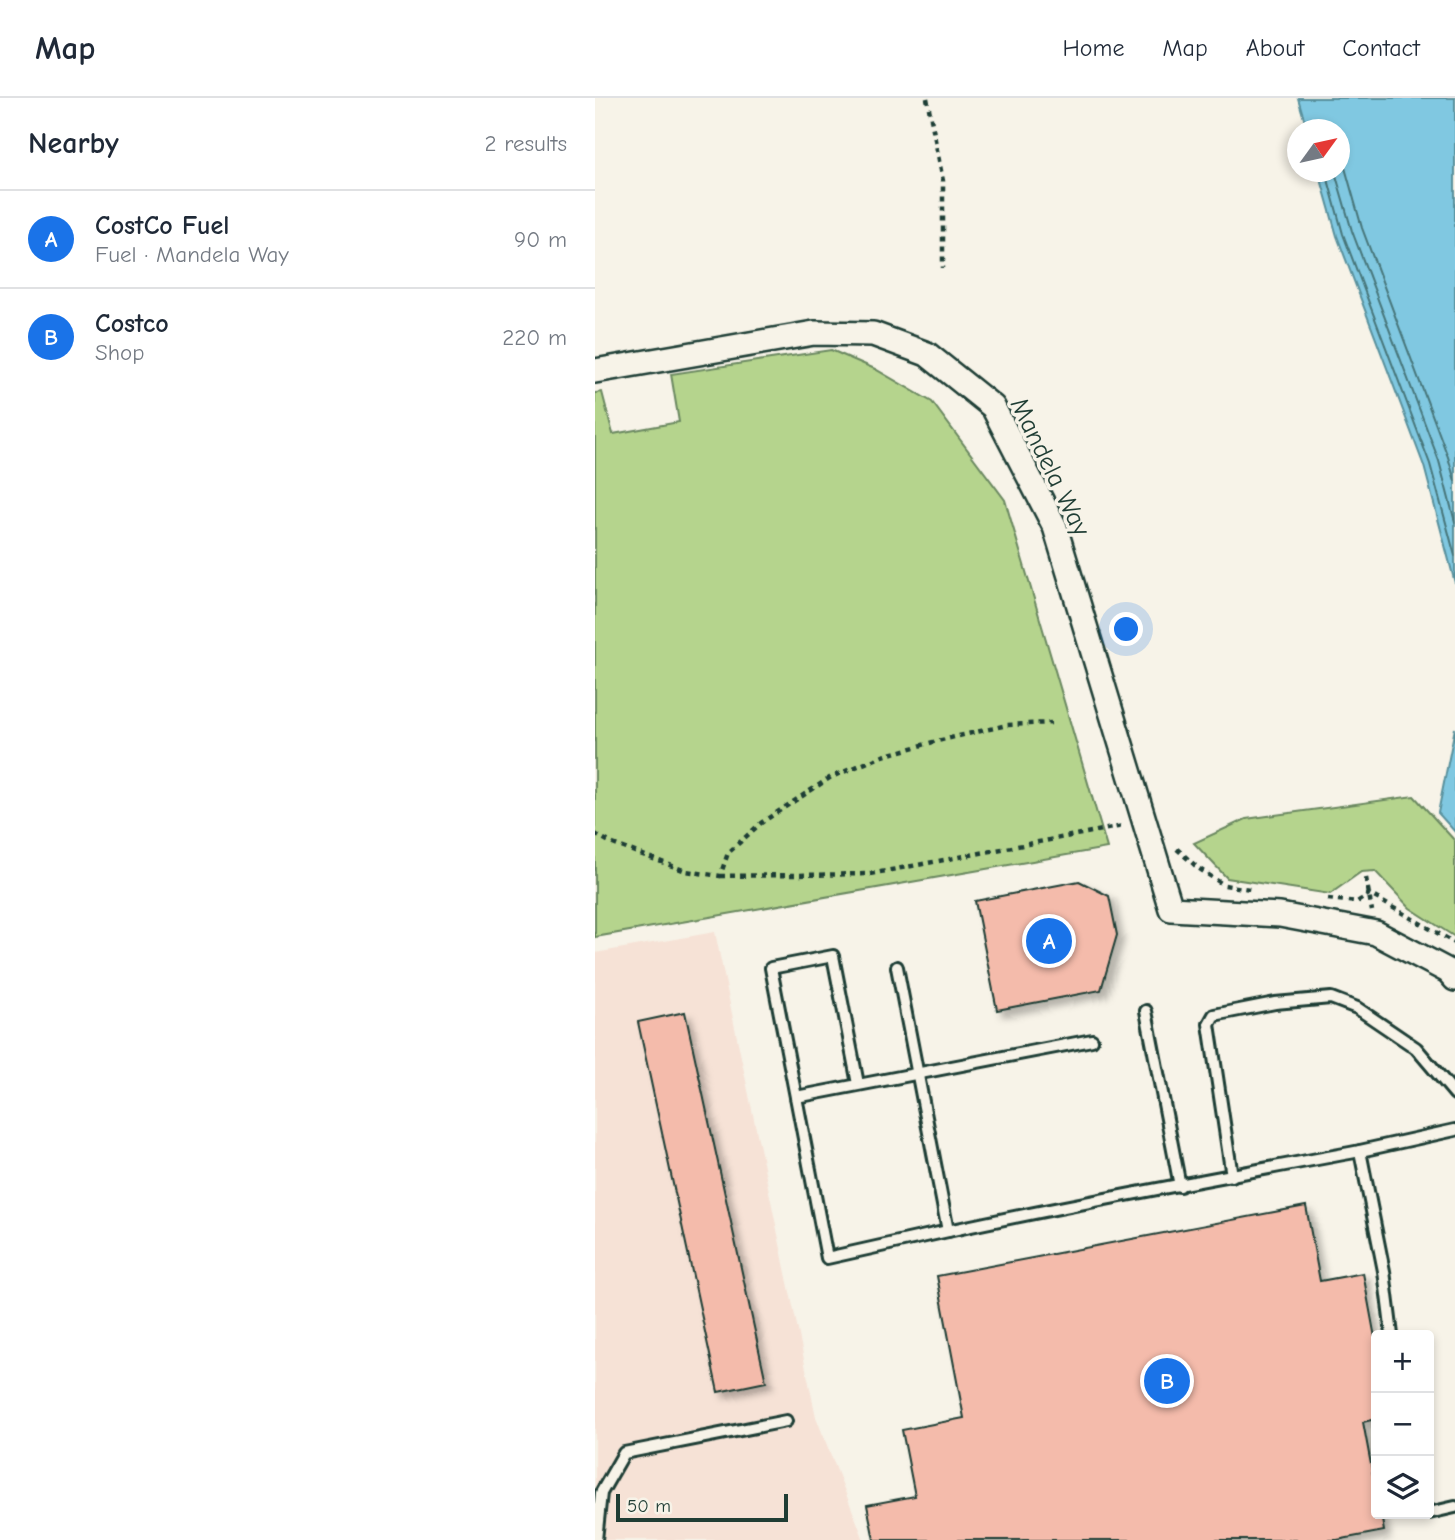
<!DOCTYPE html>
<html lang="en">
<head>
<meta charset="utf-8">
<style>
  body { margin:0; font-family:"Comic Neue",sans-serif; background:#f2f2f3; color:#1f2937 }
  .controls { position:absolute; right:21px; bottom:21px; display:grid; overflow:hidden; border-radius:7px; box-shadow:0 4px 10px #0003 }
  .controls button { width:63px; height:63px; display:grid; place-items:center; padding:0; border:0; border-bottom:2px solid #e0e1e3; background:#fff; color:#1f2937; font:35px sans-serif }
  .compass { position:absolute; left:692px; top:21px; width:63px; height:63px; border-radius:50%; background:#fff; box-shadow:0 4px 10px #0003; rotate:57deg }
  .scale { position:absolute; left:21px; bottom:18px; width:172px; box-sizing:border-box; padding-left:7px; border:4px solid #1f3d34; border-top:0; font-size:19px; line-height:24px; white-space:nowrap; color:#1f3d34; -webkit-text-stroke:5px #f7f3e8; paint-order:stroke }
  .you { position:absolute; left:532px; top:532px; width:24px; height:24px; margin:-18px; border:5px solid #fff; border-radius:50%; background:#1a73e8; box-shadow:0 0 0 10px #1a73e833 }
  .badge { display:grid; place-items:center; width:46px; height:46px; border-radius:50%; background:#1a73e8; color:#fff; font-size:23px; font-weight:700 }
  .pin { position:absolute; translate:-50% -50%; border:4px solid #fff; box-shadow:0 2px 7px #0006 }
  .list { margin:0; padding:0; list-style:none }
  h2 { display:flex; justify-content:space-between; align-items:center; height:91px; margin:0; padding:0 28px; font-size:30px }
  h2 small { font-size:23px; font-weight:400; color:#747a83 }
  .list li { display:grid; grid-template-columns:46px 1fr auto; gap:21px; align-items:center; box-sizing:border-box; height:98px; padding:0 28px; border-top:2px solid #e0e1e3 }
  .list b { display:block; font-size:26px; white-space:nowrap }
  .list p { margin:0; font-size:23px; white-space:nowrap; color:#747a83 }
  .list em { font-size:23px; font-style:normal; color:#747a83 }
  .icon { flex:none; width:38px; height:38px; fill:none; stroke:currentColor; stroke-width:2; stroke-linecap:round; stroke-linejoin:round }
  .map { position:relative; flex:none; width:860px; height:1442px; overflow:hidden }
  header { display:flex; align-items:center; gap:42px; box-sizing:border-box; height:98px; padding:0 35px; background:#fff; border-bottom:2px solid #e0e1e3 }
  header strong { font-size:33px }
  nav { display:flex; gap:38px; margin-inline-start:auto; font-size:24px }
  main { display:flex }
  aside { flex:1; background:#fff }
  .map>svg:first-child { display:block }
  .built { fill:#f6e2d6 }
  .green { fill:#b5d48d; stroke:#6a8860; stroke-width:2 }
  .water { fill:#80c8e1; stroke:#59909c; stroke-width:2 }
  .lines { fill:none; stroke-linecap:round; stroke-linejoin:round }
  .shore { stroke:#467579; stroke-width:2 }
  .building { fill:#f4bbab; stroke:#1f3d34; stroke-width:2; filter:url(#shadow) }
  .lane-casing { stroke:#1f3d34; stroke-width:16 }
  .street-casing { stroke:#1f3d34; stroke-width:28 }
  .path { stroke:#1f3d34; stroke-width:4.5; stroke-dasharray:5 5; stroke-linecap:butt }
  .lane { stroke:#f7f3e8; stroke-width:10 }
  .street { stroke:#f7f3e8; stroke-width:23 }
  .labels { text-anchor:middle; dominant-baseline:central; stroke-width:7; stroke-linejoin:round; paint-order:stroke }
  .street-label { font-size:26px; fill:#1f3d34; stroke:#f7f3e8 }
</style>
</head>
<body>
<header>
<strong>Map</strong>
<nav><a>Home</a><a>Map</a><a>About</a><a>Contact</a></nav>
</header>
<main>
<aside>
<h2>Nearby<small>2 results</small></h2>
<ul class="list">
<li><span class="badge">A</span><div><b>CostCo Fuel</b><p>Fuel · Mandela Way</p></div><em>90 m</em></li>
<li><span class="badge">B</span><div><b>Costco</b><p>Shop</p></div><em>220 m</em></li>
</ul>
</aside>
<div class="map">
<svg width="860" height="1442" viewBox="0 0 860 1442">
  <defs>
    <filter id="shadow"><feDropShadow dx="6" dy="6" stdDeviation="3.5" flood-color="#0004"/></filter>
  </defs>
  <rect width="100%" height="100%" fill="#f7f3e8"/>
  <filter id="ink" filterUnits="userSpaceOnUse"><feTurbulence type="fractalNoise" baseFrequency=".0143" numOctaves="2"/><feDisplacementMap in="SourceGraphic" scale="14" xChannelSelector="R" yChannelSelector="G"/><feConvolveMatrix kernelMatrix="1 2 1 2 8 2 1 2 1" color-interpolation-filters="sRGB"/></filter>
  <g filter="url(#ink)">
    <!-- built -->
    <path class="built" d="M120,834L221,1319L269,1442H4L0,1439V855Z"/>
    <!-- green -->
    <g class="green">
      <path d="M236,252L280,271L337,304L410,402L512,750L0,839V295L7,294L18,336L84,324L76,276Z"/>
      <path d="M819,698L860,743V839L815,810L780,773L766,774L735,796L632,780L599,745L651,721Z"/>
    </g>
    <!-- water -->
    <g class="water">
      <path d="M703,0H860V485L829,368L742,138L724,74H744V32L712,31Z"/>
      <path d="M860,630V734L843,715Z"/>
    </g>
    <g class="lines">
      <!-- shore -->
      <g class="shore">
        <path d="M744,58L749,66L767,130L853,359L860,383"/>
        <path d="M731,74L748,136L835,366L860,458"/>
        <path d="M740,74L757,133L844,363L860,424"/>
      </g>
    </g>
    <!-- building -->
    <g class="building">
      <path d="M484,783L514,798L522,837L506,892L402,912L380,803Z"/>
      <path d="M90,914L171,1284L123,1294L43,924Z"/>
      <path d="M711,1108L725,1183L768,1175L781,1245V1321L768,1324L781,1393V1416H786L789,1433L742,1442H279L272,1407L320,1398L307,1332L369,1320L342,1178Z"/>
    </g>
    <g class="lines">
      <!-- lane casing -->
      <g class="lane-casing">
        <g id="lane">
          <path d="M302,869L353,1133C490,1103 628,1079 765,1053"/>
          <path d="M551,913L585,1088"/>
          <path d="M263,986L238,858L176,870L201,999L497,942"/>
          <path d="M201,999L232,1160L353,1133"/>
          <path d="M637,1078L614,926L619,917L680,905L736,900L762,910L821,950L860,996"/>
          <path d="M797,1237L789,1173L765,1053L860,1032"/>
          <path d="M834,1415L860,1409"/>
          <path d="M1,1442L6,1395L29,1355L191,1323"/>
        </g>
      </g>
      <!-- street casing -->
      <g class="street-casing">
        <path id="street" d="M0,273L219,235L278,236L332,256L398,309L460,429L576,811L685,817L781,835L853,873L860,881"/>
      </g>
      <!-- path -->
      <g class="path">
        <path d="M332,0L348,83V170"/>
        <path d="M0,736L18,746L91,773L125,778L133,755L166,725L236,679L288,658L342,643L412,627L456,625"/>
        <path d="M582,751L603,770L629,787L655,791"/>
        <path d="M125,778L275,776L528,728"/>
        <path d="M771,780L777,813"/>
        <path d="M733,801L762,804L774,796L860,845"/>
      </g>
      <!-- lane -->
      <use href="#lane" class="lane"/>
      <!-- street -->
      <use href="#street" class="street"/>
    </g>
  </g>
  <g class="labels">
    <!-- street labels -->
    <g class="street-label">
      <text transform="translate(455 369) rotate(64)">Mandela Way</text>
    </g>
  </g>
</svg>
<div class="controls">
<button>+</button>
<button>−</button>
<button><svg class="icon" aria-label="layers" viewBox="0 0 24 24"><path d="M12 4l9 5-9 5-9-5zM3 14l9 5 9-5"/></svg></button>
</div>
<svg class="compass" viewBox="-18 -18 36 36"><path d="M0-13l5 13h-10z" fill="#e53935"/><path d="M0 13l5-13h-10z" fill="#747a83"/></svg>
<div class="scale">50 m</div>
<div class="you"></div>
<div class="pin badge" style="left:454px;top:843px">A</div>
<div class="pin badge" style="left:572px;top:1283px">B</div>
</div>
</main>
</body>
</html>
